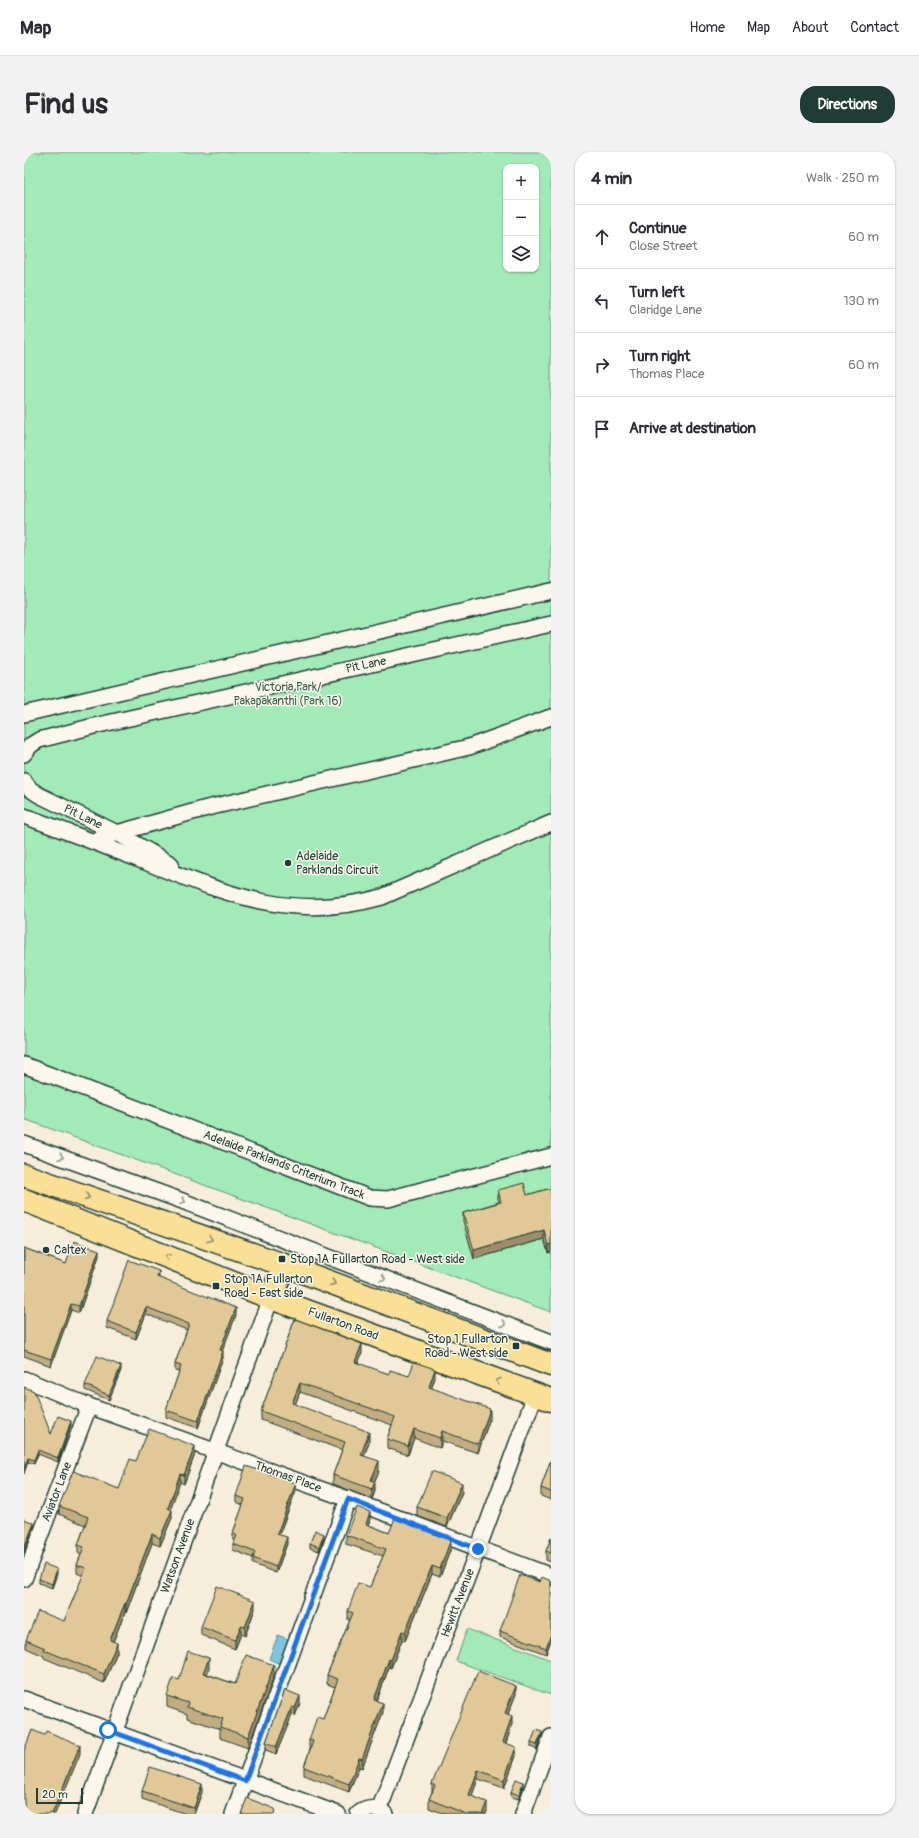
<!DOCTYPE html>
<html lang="en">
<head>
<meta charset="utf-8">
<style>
  body { margin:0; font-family:Pangolin,sans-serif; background:#f2f2f3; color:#2b2b33 }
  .controls { position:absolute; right:12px; top:12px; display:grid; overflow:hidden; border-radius:8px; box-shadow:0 1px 3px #0004 }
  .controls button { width:36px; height:36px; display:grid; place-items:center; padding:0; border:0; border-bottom:1px solid #e1e1e2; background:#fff; color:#2b2b33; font:20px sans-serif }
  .scale { position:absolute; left:12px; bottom:10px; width:47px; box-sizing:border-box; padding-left:4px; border:2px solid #1f3d34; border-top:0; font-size:11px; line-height:14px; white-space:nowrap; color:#1f3d34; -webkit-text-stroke:3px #fbf7ec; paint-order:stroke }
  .stop { position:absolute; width:12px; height:12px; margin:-9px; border:3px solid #1a73e8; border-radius:50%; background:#fff }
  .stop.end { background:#1a73e8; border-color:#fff; box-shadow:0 1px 4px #0008 }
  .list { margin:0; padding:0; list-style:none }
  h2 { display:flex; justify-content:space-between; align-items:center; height:52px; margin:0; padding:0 16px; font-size:17px }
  h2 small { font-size:13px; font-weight:400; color:#7c7c81 }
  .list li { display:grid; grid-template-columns:26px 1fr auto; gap:12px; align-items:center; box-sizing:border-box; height:64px; padding:0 16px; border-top:1px solid #e1e1e2 }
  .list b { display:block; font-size:15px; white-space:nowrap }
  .list p { margin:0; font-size:13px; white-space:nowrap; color:#7c7c81 }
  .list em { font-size:13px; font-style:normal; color:#7c7c81 }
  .icon { flex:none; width:22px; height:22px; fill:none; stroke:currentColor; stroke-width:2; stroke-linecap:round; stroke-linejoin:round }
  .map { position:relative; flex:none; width:527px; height:1662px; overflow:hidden; border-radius:16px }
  header { display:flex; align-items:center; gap:24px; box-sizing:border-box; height:56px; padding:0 20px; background:#fff; border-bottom:1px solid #e1e1e2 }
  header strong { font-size:19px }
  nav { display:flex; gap:22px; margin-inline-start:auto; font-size:14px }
  .intro { display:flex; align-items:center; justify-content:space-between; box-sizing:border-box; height:96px; padding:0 24px }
  h1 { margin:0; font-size:28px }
  .button { padding:10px 18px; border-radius:16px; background:#1f3d34; color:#fff; font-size:14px; font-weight:700 }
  main { display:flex; gap:24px; padding:0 24px }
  aside { flex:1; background:#fff; border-radius:16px; box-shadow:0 1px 3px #0004 }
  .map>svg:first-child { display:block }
  .green { fill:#a2ebb9; stroke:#609476; fill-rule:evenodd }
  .water { fill:#7dc6dd; stroke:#578f99 }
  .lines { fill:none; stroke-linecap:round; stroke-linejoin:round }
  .minor-casing { stroke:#1f3d34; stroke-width:18 }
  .highway-casing { stroke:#1f3d34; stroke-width:25 }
  .minor { stroke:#fbf7ec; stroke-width:15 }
  .highway { stroke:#fadf96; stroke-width:22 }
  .wall { fill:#c2ad82; stroke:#1f3d34 }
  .shaded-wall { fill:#9e8d6a; stroke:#1f3d34 }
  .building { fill:#e1c997; stroke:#1f3d34 }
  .oneway { stroke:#8d9a90 }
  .oneway2 { stroke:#8c8e65 }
  .route { stroke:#1a73e8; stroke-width:5 }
  .poi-dot { fill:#1f3d34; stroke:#fbf7ec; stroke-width:1.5 }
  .labels { text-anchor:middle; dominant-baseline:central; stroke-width:3; stroke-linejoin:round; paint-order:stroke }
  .street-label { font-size:12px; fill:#1f3d34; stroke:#fbf7ec }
  .park-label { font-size:12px; fill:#39604f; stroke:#fbf7ec }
  .poi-label { font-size:12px; fill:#1f3d34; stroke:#fbf7ec; text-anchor:start }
</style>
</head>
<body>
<header>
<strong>Map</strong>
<nav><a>Home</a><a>Map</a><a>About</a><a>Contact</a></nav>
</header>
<div class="intro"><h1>Find us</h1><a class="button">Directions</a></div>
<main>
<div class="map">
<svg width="527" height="1662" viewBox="0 0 527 1662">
  <rect width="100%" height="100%" fill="#f6eedb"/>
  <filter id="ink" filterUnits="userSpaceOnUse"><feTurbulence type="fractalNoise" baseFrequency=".025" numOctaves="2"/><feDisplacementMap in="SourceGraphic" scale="8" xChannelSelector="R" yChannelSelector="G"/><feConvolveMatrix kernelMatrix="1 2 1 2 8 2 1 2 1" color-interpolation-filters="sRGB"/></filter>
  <g filter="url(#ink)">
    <!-- green -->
    <g class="green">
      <path d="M0,0H527V1160L0,967ZM482,15H512V117H482Z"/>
      <path d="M443,1477L527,1508V1543L432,1509Z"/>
    </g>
    <!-- water -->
    <path class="water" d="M254,1483L266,1488L256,1512L245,1507Z"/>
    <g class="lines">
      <!-- minor casing -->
      <g class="minor-casing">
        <g id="minor">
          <path d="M0,562L527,439"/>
          <path d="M0,602L7,593L15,588L70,574L527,472"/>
          <path d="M0,629L6,637L15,643L93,681L147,712"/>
          <path d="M0,664C39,678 78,693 116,708C201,741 266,771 358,745L527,671"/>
          <path d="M70,689L93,681L183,656L445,595L527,565"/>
          <path d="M0,913L346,1046L364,1047L527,1004"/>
          <path d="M0,992L153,1047L527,1190"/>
          <path d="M0,1227L65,1254L324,1347L527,1424"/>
          <path d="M0,1427L65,1254"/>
          <path d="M0,1547L314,1662"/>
          <path d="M355,1658L454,1397L511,1243"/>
          <path d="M61,1662L247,1146"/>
          <path d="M209,1662L324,1347"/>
          <path d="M334,1662C343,1655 352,1655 361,1662"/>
          <path d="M499,1662L527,1585"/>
        </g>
      </g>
      <!-- highway casing -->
      <g class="highway-casing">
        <g id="highway">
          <path d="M0,1023L260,1113L527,1213"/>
          <path d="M0,1048L247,1146L527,1248"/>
          <path d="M247,1146L260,1113"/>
        </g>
      </g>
      <!-- minor -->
      <use href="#minor" class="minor"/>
      <!-- highway -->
      <use href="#highway" class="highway"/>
    </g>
    <!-- wall -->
    <g class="wall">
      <path d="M527,1036L524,1101L520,1087L450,1107L439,1069V1061L475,1050L474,1047V1038L503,1043Z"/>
      <path d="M0,1096L42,1112L75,1104L55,1161L47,1158L27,1214L0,1204Z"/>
      <path d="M135,1126L212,1163L198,1199L199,1206L174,1276L142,1265V1258L155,1220L151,1219V1212L163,1178L122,1162L112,1187L83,1176V1169Z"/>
      <path d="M271,1167L338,1201L334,1212L365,1222L411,1226L407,1236L466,1266L454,1301L418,1289L416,1296L390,1286L384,1303L363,1296V1287L368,1273L276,1240L271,1252L345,1290L340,1304L355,1319L350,1330L351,1339L348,1347L309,1332V1323L318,1298L237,1268V1259Z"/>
      <path d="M97,1218L85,1248L61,1238V1233Z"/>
      <path d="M0,1235L27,1282L47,1273L34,1310L14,1302L10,1312L4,1310Z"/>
      <path d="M171,1302L160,1332L156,1330L146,1357L148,1366L136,1394L128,1391L102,1461L101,1460L89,1490L93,1500L80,1531L20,1506V1504L2,1496V1488L40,1469L59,1424L53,1421V1413L57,1403L54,1401V1393L61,1373L35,1362V1354L95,1337L112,1309Z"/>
      <path d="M527,1307V1348L517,1344V1336Z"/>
      <path d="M272,1338L255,1383L263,1392L252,1421L229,1412V1406L209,1398V1392L211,1389L209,1387V1381L219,1353L212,1350V1344Z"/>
      <path d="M438,1340L423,1375L393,1364V1355Z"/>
      <path d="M346,1368L345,1373L365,1381L427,1396L416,1425L408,1422L381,1489L378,1488L367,1516L365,1515L353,1549L359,1560L338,1616L335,1615L325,1640L280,1623V1615L286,1597L285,1596V1588L299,1567L311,1535L303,1532V1523L326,1468H324V1459L346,1435L359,1404L322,1392V1383Z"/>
      <path d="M300,1386L295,1399L286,1396V1391Z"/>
      <path d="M527,1386V1410L522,1408V1399Z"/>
      <path d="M33,1422L28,1436L15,1431V1427Z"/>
      <path d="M527,1429V1488L522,1502L476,1485V1479L516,1430Z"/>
      <path d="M231,1457L221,1484L217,1482L211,1497L177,1483V1475Z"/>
      <path d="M185,1517L183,1522L211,1532L250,1524L224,1596L196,1586V1577L163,1566V1562L143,1555V1544L155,1528Z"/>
      <path d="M261,1538L276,1551L271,1564L268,1563L252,1602L242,1598V1590Z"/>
      <path d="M492,1542L484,1562L488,1573L482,1591L492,1604L480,1636L454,1627L447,1644L463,1659L462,1662H421L405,1656V1647L408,1640V1632Z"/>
      <path d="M518,1584L513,1598L507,1595V1591Z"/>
      <path d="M499,1634L495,1647L487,1645V1640Z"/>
      <path d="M118,1639L178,1640L170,1662H162L118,1647Z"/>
    </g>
    <!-- shaded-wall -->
    <g class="shaded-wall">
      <path d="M520,1078V1087L450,1107V1098Z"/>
      <path d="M527,1092V1100L524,1101V1093Z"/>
      <path d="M75,1098V1104L55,1161V1154Z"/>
      <path d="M135,1119V1126L133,1133V1125Z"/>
      <path d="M47,1152V1158L27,1214V1207Z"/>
      <path d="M122,1155V1162L112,1187V1180Z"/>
      <path d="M212,1156V1163L196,1205V1198Z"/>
      <path d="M338,1192V1201L331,1220V1210Z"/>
      <path d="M199,1199V1206L174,1276V1269Z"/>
      <path d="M97,1214V1218L85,1248V1243Z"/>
      <path d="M411,1217V1226L405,1244V1235Z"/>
      <path d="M276,1231V1240L268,1261V1251Z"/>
      <path d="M466,1257V1266L454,1301V1292Z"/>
      <path d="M47,1269V1273L34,1310V1306Z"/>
      <path d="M390,1277V1286L384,1303V1294Z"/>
      <path d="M418,1279V1289L416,1296V1286Z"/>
      <path d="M345,1280V1290L337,1312V1303Z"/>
      <path d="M171,1294V1302L160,1332V1323Z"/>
      <path d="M14,1298V1302L10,1312V1308Z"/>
      <path d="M4,1306V1310L0,1322V1317Z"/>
      <path d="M355,1309V1319L347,1338V1328Z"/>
      <path d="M156,1322V1330L144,1365V1356Z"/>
      <path d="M351,1330V1339L348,1347V1337Z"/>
      <path d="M272,1331V1338L253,1388V1382Z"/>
      <path d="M438,1331V1340L423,1375V1366Z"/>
      <path d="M148,1358V1366L136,1394V1386Z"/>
      <path d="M346,1360V1368L342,1380V1372Z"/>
      <path d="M10,1371V1375L0,1401V1397Z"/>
      <path d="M128,1382V1391L102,1461V1452Z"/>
      <path d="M300,1382V1386L295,1399V1395Z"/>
      <path d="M263,1385V1392L252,1421V1415Z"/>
      <path d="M427,1387V1396L416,1425V1417Z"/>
      <path d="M408,1414V1422L381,1489V1480Z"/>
      <path d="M33,1417V1422L28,1436V1432Z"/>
      <path d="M231,1449V1457L221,1484V1475Z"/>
      <path d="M101,1451V1460L86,1497V1488Z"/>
      <path d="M217,1474V1482L211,1497V1488Z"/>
      <path d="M378,1479V1488L367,1516V1508Z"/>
      <path d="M527,1482V1488L522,1502V1496Z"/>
      <path d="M93,1491V1500L80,1531V1522Z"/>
      <path d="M185,1506V1517L179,1532V1521Z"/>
      <path d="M365,1507V1515L350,1556V1548Z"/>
      <path d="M250,1513V1524L224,1596V1585Z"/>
      <path d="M492,1534V1542L481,1570V1561Z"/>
      <path d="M276,1544V1551L271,1564V1556Z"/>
      <path d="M359,1551V1560L338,1616V1607Z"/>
      <path d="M268,1555V1563L252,1602V1595Z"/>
      <path d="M488,1564V1573L479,1599V1590Z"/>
      <path d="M518,1580V1584L513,1598V1593Z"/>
      <path d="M56,1593V1602L31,1662H28Z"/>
      <path d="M492,1595V1604L480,1636V1628Z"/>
      <path d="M335,1606V1615L325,1640V1632Z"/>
      <path d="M454,1618V1627L445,1652V1643Z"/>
      <path d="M499,1630V1634L495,1647V1643Z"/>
      <path d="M178,1632V1640L170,1662V1656Z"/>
      <path d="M463,1650V1659L462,1662H458Z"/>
    </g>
    <!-- building -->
    <g class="building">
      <path d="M500,1031L503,1043L527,1036V1092L524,1093L520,1078L450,1098L439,1061L477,1050L474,1038Z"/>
      <path d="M50,1089L75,1098L55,1154L47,1152L27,1207L0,1198V1096L42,1112Z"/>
      <path d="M105,1108L135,1119L133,1125L212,1156L196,1198L199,1199L174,1269L142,1258L157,1214L151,1212L165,1172L122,1155L112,1180L83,1169Z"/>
      <path d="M271,1167L338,1192L331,1210L365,1222L366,1218L385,1224L390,1210L411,1217L405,1235L466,1257L454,1292L418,1279L416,1286L390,1277L384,1294L363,1287L371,1265L276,1231L268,1251L345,1280L337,1303L355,1309L347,1328L351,1330L348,1337L309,1323L321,1290L237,1259Z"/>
      <path d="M73,1204L97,1214L85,1243L61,1233Z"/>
      <path d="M0,1235L10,1239L27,1282L34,1264L47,1269L34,1306L14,1298L10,1308L4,1306L0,1317Z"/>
      <path d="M125,1277L171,1294L160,1323L156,1322L144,1356L148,1358L136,1386L128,1382L102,1452L101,1451L86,1488L93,1491L80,1522L20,1498L21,1496L2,1488L14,1459L40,1469L62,1416L53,1413L60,1395L54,1393L64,1365L35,1354L49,1319L95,1337L106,1307L112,1309Z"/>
      <path d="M527,1307V1340L517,1336Z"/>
      <path d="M222,1314L272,1331L253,1382L263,1385L252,1415L229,1406L231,1400L209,1392L213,1384L209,1381L221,1347L212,1344Z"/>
      <path d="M408,1319L438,1331L423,1366L393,1355Z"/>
      <path d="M333,1355L346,1360L342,1372L365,1381L371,1366L427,1387L416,1417L408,1414L381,1480L378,1479L367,1508L365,1507L350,1548L359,1551L338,1607L335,1606L325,1632L280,1615L289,1589L285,1588L293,1565L299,1567L314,1527L303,1523L329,1461L324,1459L334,1431L346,1435L362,1397L322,1383Z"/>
      <path d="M0,1367L10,1371L0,1397Z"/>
      <path d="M291,1378L300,1382L295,1395L286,1391Z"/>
      <path d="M527,1386V1401L522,1399Z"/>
      <path d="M20,1412L33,1417L28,1432L15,1427Z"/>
      <path d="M496,1423L516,1430L518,1425L527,1429V1482L522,1496L476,1479Z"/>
      <path d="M193,1434L231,1449L221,1475L217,1474L211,1488L177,1475Z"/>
      <path d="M164,1499L185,1506L179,1521L211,1532L222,1503L250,1513L224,1585L196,1575L199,1567L163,1555L164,1551L143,1544L149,1526L155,1528Z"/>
      <path d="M454,1519L492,1534L481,1561L488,1564L479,1590L492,1595L480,1628L454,1618L445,1643L463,1650L458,1662H442L405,1647L411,1634L408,1632Z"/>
      <path d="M261,1538L276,1544L271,1556L268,1555L252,1595L242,1590Z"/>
      <path d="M8,1578L20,1583L22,1579L56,1593L28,1662L25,1660L24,1662H0V1599Z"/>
      <path d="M512,1578L518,1580L513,1593L507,1591Z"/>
      <path d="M126,1615L178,1632L170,1656L118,1639Z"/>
      <path d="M492,1627L499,1630L495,1643L487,1640Z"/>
      <path d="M223,1646L251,1657L250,1662H217Z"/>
    </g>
    <!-- one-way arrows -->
    <defs><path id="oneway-chevron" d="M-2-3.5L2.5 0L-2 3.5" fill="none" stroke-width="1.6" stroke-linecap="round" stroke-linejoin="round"/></defs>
    <g class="oneway">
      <use href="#oneway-chevron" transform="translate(37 1005) rotate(20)"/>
      <use href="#oneway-chevron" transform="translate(159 1049) rotate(21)"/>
      <use href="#oneway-chevron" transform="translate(359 1126) rotate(21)"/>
      <use href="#oneway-chevron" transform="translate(480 1172) rotate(21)"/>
    </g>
    <g class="oneway2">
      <use href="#oneway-chevron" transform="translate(63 1045) rotate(19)"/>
      <use href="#oneway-chevron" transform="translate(186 1087) rotate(19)"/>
      <use href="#oneway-chevron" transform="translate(143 1105) rotate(-159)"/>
      <use href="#oneway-chevron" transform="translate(309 1131) rotate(21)"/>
      <use href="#oneway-chevron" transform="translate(474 1229) rotate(-160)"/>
    </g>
  </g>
  <g class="lines" filter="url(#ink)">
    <!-- route -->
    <path class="route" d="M84,1578L221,1629L324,1347L454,1397"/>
  </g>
  <!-- markers -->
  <g class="poi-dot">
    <circle cx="264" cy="711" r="4"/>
    <circle cx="22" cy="1098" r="4"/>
    <rect x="254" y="1103" width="8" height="8" rx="2"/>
    <rect x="188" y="1130" width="8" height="8" rx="2"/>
    <rect x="488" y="1190" width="8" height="8" rx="2"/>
  </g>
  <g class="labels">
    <!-- street labels -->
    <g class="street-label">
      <text transform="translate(342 513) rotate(-12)">Pit Lane</text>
      <text transform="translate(59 665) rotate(26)">Pit Lane</text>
      <text transform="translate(260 1013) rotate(21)">Adelaide Parklands Criterium Track</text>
      <text transform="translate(319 1172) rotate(20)">Fullarton Road</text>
      <text transform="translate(264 1325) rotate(20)">Thomas Place</text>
      <text transform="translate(33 1340) rotate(-69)">Aviator Lane</text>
      <text transform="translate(154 1404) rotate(-70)">Watson Avenue</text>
      <text transform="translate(434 1451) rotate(-69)">Hewitt Avenue</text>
    </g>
    <!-- park labels -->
    <g class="park-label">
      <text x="264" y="535">Victoria Park/<tspan x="264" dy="14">Pakapakanthi (Park 16)</tspan></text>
    </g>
    <!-- poi labels -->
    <g class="poi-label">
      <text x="272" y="704">Adelaide<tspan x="272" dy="14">Parklands Circuit</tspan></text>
      <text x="30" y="1098">Caltex</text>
      <text x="266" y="1107">Stop 1A Fullarton Road - West side</text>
      <text x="200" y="1127">Stop 1A Fullarton<tspan x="200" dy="14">Road - East side</tspan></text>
      <text x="484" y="1187" text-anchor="end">Stop 1 Fullarton<tspan x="484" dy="14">Road - West side</tspan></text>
    </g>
  </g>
</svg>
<div class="controls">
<button>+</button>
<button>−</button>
<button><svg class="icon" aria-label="layers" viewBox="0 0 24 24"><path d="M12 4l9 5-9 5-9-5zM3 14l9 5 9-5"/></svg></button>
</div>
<div class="scale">20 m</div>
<div class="stop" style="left:84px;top:1578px"></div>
<div class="stop end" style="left:454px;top:1397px"></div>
</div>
<aside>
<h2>4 min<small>Walk · 250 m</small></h2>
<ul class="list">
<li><svg class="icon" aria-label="ahead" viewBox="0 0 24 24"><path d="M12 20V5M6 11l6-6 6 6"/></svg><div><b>Continue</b><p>Close Street</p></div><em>60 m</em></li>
<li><svg class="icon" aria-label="left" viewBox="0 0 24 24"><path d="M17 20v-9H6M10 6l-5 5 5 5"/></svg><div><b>Turn left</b><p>Claridge Lane</p></div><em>130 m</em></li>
<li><svg class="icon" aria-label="right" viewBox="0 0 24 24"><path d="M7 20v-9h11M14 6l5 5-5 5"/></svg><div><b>Turn right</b><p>Thomas Place</p></div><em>60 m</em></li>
<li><svg class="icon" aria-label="arrive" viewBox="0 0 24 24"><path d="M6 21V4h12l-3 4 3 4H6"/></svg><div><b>Arrive at destination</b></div></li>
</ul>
</aside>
</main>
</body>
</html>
